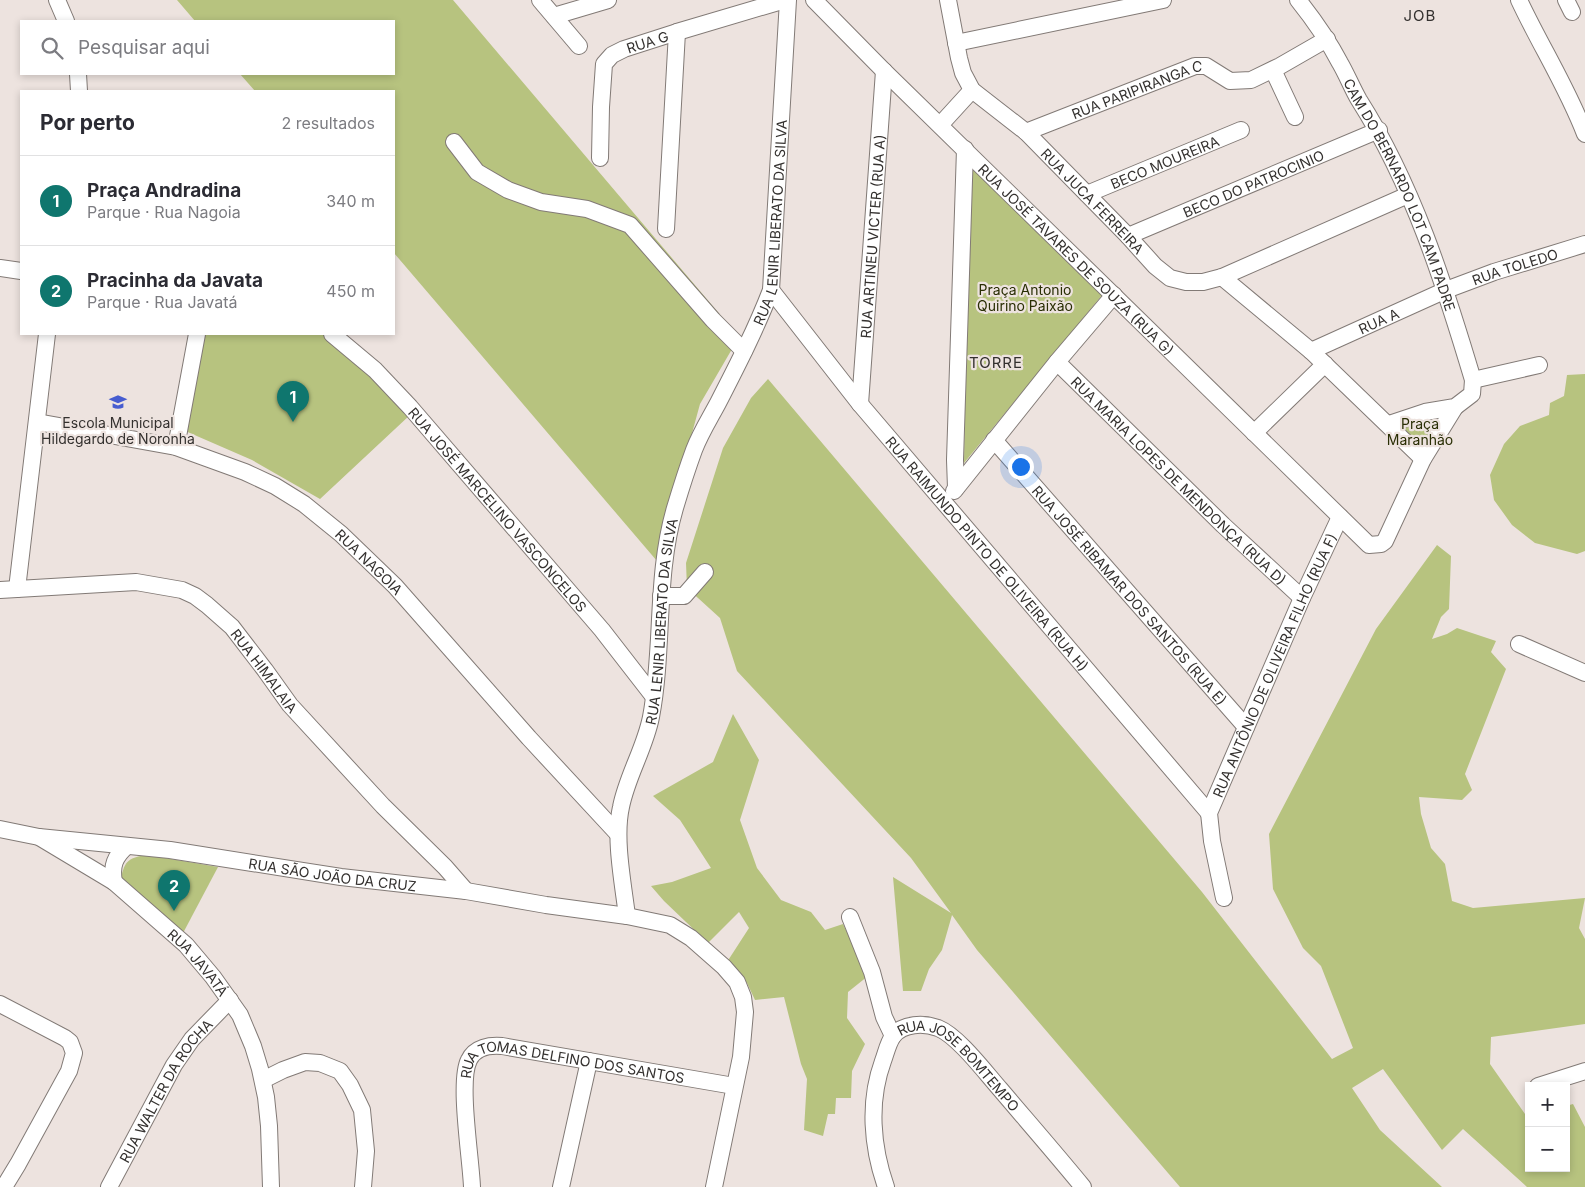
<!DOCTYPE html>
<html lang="pt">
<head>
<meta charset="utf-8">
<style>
  body { margin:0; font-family:Inter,sans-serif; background:#f2f2f3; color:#2b2b33 }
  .controls { position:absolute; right:15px; bottom:15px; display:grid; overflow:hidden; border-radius:0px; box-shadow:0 2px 8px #0003 }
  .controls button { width:45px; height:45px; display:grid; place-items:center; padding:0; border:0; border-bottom:1px solid #e1e1e2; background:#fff; color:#2b2b33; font:25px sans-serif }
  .you { position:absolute; left:1020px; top:466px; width:18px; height:18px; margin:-12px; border:4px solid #fff; border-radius:50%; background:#1a73e8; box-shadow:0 0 0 8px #1a73e833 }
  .badge { display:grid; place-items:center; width:32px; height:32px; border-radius:50%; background:#0f766e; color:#fff; font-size:16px; font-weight:700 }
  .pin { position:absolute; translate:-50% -41px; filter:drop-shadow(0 1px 2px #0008) }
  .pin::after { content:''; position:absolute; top:26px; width:18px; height:15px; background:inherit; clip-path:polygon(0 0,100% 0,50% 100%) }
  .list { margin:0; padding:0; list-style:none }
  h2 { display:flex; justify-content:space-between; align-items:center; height:65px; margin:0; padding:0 20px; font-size:21px }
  h2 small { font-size:16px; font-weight:400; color:#7c7c81 }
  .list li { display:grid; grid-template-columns:32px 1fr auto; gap:15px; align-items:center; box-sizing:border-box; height:90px; padding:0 20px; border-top:1px solid #e1e1e2 }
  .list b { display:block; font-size:19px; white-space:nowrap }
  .list p { margin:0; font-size:16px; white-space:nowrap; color:#7c7c81 }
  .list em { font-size:16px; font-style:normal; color:#7c7c81 }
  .icon { flex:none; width:28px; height:28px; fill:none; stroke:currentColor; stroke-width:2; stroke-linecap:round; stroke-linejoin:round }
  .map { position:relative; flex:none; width:1585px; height:1187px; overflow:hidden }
  .search { position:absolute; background:#fff; box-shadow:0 2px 8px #0003; left:20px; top:20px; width:375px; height:55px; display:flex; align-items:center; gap:12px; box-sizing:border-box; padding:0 18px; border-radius:0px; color:#7c7c81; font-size:19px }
  .panel { position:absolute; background:#fff; box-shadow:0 2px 8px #0003; left:20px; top:90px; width:375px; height:245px; border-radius:0px }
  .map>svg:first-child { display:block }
  .green { fill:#b7c37f }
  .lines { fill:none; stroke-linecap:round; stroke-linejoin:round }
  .minor-casing { stroke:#827a76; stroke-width:18 }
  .minor { stroke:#fff; stroke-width:16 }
  .labels { text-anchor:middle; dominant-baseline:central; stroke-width:4.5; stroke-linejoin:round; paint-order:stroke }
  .street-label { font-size:14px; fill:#34312f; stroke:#ede3df }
  .park-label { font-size:14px; fill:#292e04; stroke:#ede3df }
  .poi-label { font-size:14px; fill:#34312f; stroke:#ede3df }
  .neighbourhood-label { font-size:15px; letter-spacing:1px; fill:#34312f; stroke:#ede3df }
</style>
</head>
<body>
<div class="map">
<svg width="1585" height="1187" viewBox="0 0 1585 1187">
  <rect width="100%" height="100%" fill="#ede3df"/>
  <!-- green -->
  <g class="green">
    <path d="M177,0H453L739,337L700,404L657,561L394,253V91H255L240,74H394V21H195Z"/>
    <path d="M968,161L1103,294L964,463Z"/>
    <path d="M204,334H327L410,415L320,499L252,460L183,430Z"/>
    <path d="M1585,374V551L1577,554L1535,543L1512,525L1494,500L1490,475L1504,444L1520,426L1549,415L1550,403L1564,396L1567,375Z"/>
    <path d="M768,379L1202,892L1332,1059L1353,1048L1321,966L1303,948L1273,889L1269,834L1376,629L1437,545L1451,556L1449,609L1441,617L1432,639L1447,634L1457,628L1496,641L1491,652L1506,669L1465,774L1472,790L1462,800L1419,797L1421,814L1431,848L1445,864L1452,901L1473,908L1585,898L1579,928L1585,939V1024L1491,1037L1490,1064L1525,1114L1529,1113V1168H1566V1106L1573,1104L1585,1127V1187H1527L1463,1129L1442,1150L1383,1069L1352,1088L1380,1130L1442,1187H1180L977,950L952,915L942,950L929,969L921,991H903L893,877L951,913L911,858L737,671L720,618L687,588L686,563L723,448L751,398Z"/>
    <path d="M1455,407L1423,459L1389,424Z"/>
    <path d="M733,714L759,760L740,820L757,868L781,900L811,912L825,930L843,924L868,976L848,992L847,1018L865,1044L852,1071L851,1098H836L835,1114H828L823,1136L804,1130L807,1079L801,1064L784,997L755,1000L747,983L727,962L749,928L739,912L708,943L664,901L651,886L672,882L711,868L680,820L653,796L713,762Z"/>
    <path d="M148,855L218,867L182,935L121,879C124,860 130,857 148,855Z"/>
  </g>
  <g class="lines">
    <!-- minor casing -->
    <g class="minor-casing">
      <g id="minor">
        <path d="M57,0L66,21"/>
        <path d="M540,0L579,46"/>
        <path id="s1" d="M814,0L884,71L1369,545L1381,544L1385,541L1423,459L1455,407"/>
        <path id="s2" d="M948,0L959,58L963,73L972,90L1026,132L1128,236L1155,266L1170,278L1186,282H1203L1222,277L1408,195"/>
        <path id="s3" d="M1298,0C1314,20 1328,40 1340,63C1347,75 1352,88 1359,100C1413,185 1444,283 1473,380L1472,394L1455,407L1425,412L1389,424"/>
        <path d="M1519,0C1540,45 1567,87 1585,134"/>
        <path d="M1566,0L1572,12"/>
        <path d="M554,16L608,0"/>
        <path d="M956,43L1163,0"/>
        <path d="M1273,70L1295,117"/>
        <path d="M78,74L79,91"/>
        <path d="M941,124L972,90"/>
        <path id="s4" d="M1026,132L1195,66H1206L1230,81L1251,80L1280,66L1327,39"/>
        <path d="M454,142L477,172L508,190L541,202L587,209L630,225L713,320L744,351"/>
        <path id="s5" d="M600,158L601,107L604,64L612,55L624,49L677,32L785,0"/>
        <path id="s6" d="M1087,194L1241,130"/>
        <path d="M666,229L677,32"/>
        <path id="s7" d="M1128,236L1379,130"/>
        <path d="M0,268L21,271"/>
        <path d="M1222,277L1311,351L1423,459"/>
        <path id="s8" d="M771,290L860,404L1209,813"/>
        <path id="s9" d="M332,334L375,370L410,407L602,630L654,697"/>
        <path id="s10" d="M1311,351L1446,290L1494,272L1585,244"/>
        <path id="s11" d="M1057,362L1223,525L1302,598"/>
        <path d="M1473,380L1539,365"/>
        <path id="s12" d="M860,404L884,71"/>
        <path id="s13" d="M37,422L176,447L245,472L275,486L304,504L341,534L395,586L529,738L618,834"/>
        <path d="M1254,433L1325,364"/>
        <path id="s14" d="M994,440L1246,727"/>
        <path d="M176,447L197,334"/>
        <path d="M956,488L955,460L965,149"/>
        <path d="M954,491L1057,362L1114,295"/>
        <path d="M17,589L47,334"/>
        <path id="s15" d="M0,590L136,582L182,590L195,596L207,605L232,627L265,670L290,705L383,806L445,867L466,891"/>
        <path d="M661,596H684L705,572"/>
        <path d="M1519,644L1585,673"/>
        <path id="s16" d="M0,829L39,837L114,882L186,945L213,977L240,1015L253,1046L260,1069L266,1097L269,1126L271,1187"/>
        <path id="s17" d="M39,837L170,850L341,877L466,891L546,905L627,916L670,925L691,938L724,967L737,982L743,997L745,1012L741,1057L714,1187"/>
        <path d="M114,882C111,866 115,856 127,846"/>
        <path id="s18" d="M1224,898L1212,841L1209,813L1302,598L1340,517"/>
        <path id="s19" d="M627,916C623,883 614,838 621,807C627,776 645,748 651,717C664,648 655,576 675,508C681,488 687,469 694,450C700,434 710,418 718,403C737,366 756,329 771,290L788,0"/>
        <path d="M850,917L872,972L884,1017L893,1036"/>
        <path d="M0,1004L65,1038L70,1042L74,1053L69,1071L18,1164L4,1187"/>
        <path d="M263,1080L283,1070L305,1062L320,1063L340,1071L350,1085L362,1110L366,1151L363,1187"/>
        <path d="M1538,1086L1585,1071"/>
        <path id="s20" d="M109,1187L174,1065L192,1039L230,1000"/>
        <path id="s21" d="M472,1187C471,1159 458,1081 469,1060C475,1047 490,1045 502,1046L734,1086"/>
        <path d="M561,1187L589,1061"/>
        <path id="s22" d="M886,1187C872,1147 868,1102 883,1061C886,1053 888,1043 893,1036C903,1023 924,1023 938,1028C958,1036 985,1072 1000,1089C1028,1122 1056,1154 1083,1187"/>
      </g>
    </g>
    <!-- minor -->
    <use href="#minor" class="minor"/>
  </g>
  <!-- icons -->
  <defs>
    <g id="school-bare" transform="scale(1.35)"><path d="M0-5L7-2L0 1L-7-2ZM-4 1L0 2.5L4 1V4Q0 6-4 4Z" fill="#465cd0" stroke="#ede3df" stroke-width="2.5" paint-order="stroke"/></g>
  </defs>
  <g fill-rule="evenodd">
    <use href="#school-bare" x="118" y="402"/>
  </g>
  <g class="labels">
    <!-- street labels -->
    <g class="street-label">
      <text stroke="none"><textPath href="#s5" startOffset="144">RUA G</textPath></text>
      <text stroke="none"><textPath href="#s4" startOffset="119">RUA PARIPIRANGA C</textPath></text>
      <text stroke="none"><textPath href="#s6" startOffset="84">BECO MOUREIRA</textPath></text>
      <text stroke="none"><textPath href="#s7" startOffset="136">BECO DO PATROCINIO</textPath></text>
      <text stroke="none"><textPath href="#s3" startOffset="221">CAM DO BERNARDO LOT CAM PADRE</textPath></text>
      <text stroke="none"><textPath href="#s2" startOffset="258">RUA JUCA FERREIRA</textPath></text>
      <text stroke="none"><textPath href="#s19" startOffset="721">RUA LENIR LIBERATO DA SILVA</textPath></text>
      <text stroke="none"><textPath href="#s12" startOffset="168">RUA ARTINEU VICTER (RUA A)</textPath></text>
      <text stroke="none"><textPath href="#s1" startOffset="369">RUA JOSÉ TAVARES DE SOUZA (RUA G)</textPath></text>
      <text stroke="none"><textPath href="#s10" startOffset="221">RUA TOLEDO</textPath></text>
      <text stroke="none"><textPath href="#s10" startOffset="74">RUA A</textPath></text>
      <text stroke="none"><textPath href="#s11" startOffset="170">RUA MARIA LOPES DE MENDONÇA (RUA D)</textPath></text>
      <text stroke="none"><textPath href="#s9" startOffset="242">RUA JOSÉ MARCELINO VASCONCELOS</textPath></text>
      <text stroke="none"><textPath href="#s8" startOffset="341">RUA RAIMUNDO PINTO DE OLIVEIRA (RUA H)</textPath></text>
      <text stroke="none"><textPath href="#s13" startOffset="369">RUA NAGOIA</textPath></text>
      <text stroke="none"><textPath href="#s14" startOffset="206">RUA JOSÉ RIBAMAR DOS SANTOS (RUA E)</textPath></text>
      <text stroke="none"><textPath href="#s19" startOffset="301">RUA LENIR LIBERATO DA SILVA</textPath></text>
      <text stroke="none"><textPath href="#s18" startOffset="248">RUA ANTÔNIO DE OLIVEIRA FILHO (RUA F)</textPath></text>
      <text stroke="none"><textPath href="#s15" startOffset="300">RUA HIMALAIA</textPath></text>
      <text stroke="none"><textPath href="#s17" startOffset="296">RUA SÃO JOÃO DA CRUZ</textPath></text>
      <text stroke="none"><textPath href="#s16" startOffset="244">RUA JAVATÁ</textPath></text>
      <text stroke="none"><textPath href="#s22" startOffset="240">RUA JOSE BOMTEMPO</textPath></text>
      <text stroke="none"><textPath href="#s21" startOffset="230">RUA TOMAS DELFINO DOS SANTOS</textPath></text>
      <text stroke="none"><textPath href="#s20" startOffset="112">RUA WALTER DA ROCHA</textPath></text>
    </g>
    <!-- park labels -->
    <g class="park-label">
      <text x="1025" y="289">Praça Antonio<tspan x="1025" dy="16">Quirino Paixão</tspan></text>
      <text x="1420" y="423">Praça<tspan x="1420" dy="16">Maranhão</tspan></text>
    </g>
    <!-- poi labels -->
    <g class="poi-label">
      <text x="118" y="422">Escola Municipal<tspan x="118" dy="16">Hildegardo de Noronha</tspan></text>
    </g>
    <!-- neighbourhood labels -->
    <g class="neighbourhood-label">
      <text x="1420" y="15">JOB</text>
      <text x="996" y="362">TORRE</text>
    </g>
  </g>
</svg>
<div class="controls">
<button>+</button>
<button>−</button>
</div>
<div class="you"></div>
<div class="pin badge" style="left:293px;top:422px">1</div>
<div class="pin badge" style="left:174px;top:911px">2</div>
<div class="search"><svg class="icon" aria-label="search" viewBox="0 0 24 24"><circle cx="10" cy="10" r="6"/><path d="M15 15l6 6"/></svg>Pesquisar aqui</div>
<section class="panel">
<h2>Por perto<small>2 resultados</small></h2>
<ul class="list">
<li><span class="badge">1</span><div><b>Praça Andradina</b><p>Parque · Rua Nagoia</p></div><em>340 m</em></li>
<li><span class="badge">2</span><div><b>Pracinha da Javata</b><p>Parque · Rua Javatá</p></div><em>450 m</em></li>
</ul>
</section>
</div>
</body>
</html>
